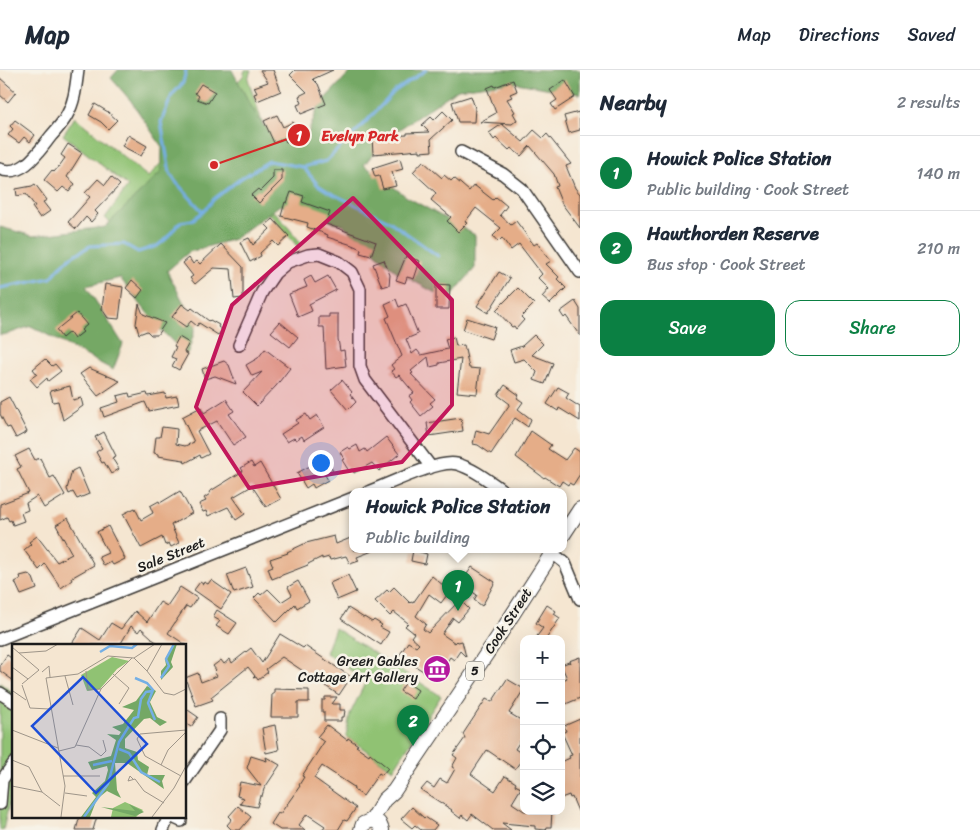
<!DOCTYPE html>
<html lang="en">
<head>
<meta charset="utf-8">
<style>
  body { margin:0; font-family:Sriracha,sans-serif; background:#f6f6f7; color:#1f2937 }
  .controls { position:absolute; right:15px; bottom:15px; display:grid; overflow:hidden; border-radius:10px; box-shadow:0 5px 20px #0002 }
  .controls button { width:45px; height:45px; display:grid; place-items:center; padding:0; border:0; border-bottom:1px solid #e0e1e3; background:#fff; color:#1f2937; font:25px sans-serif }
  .you { position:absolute; left:320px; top:392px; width:18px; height:18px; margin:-12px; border:4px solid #fff; border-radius:50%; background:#1a73e8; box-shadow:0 0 0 8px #1a73e833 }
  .badge { display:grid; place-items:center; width:32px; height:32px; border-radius:50%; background:#0b8043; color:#fff; font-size:16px; font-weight:700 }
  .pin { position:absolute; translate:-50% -41px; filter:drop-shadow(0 1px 2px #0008) }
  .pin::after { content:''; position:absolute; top:26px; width:18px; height:15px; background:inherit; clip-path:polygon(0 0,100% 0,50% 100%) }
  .popup { position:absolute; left:349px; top:418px; width:218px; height:65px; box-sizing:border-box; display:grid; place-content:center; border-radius:10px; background:#fff; filter:drop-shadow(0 1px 4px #0005); font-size:16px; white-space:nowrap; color:#747a83 }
  .popup b { font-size:19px; color:#1f2937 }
  .popup::after { content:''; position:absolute; left:50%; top:100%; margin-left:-10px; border:10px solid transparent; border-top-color:#fff }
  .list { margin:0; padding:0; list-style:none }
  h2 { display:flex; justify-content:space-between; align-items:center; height:65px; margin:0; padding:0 20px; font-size:21px }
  h2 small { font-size:16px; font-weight:400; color:#747a83 }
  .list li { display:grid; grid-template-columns:32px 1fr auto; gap:15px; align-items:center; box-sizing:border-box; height:75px; padding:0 20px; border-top:1px solid #e0e1e3 }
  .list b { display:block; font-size:19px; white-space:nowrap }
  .list p { margin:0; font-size:16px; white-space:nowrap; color:#747a83 }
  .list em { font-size:16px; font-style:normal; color:#747a83 }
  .actions { display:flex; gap:10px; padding:15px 20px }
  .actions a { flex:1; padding:11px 0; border:1px solid #0b8043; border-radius:15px; text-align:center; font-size:18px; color:#0b8043 }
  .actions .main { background:#0b8043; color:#fff }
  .icon { flex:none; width:28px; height:28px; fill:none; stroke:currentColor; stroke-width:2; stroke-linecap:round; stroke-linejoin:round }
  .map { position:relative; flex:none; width:580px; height:760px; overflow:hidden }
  header { display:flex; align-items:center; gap:30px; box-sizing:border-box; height:70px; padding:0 25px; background:#fff; border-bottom:1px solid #e0e1e3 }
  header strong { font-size:24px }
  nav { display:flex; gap:28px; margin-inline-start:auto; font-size:18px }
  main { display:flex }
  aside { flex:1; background:#fff }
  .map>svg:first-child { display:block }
  .green { fill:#90c273; stroke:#566f48 }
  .forest { fill:#74a865; stroke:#486240 }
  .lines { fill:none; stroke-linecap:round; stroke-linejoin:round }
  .stream { stroke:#74afe5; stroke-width:3 }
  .building { fill:#e5ad88 }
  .minor-casing { stroke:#3d3a37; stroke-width:14 }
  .major-casing { stroke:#3d3a37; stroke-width:16 }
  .minor { stroke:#fff; stroke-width:11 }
  .major { stroke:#fff; stroke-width:14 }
  .marked { fill:#c2185b; fill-opacity:0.2; stroke:#c2185b; stroke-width:4; stroke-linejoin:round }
  .labels { text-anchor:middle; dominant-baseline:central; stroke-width:5; stroke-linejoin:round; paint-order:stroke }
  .shield { fill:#f7f3e8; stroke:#5e5c59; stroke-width:1 }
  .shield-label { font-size:12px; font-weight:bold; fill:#1c1c1c }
  .street-label { font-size:14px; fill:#1c1c1c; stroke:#f7f3e8 }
  .poi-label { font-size:14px; fill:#1c1c1c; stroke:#f7f3e8; text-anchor:end }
  .inset-river { fill:none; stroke:#74afe5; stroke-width:2.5 }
  .inset-road { fill:none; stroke:#9e9589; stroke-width:1 }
  .view { fill:#1d4ed8; fill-opacity:0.15; stroke:#1d4ed8; stroke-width:2.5 }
  .inset-edge { fill:none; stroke:#1c1c1c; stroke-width:2.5 }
  .leader { fill:none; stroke:#d62828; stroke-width:2 }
  .callout-dot { fill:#d62828; stroke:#f7f3e8; stroke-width:2 }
  .mark-label { font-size:15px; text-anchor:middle; font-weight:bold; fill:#fff }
  .callout-label { font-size:15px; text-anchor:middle; font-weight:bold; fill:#d62828; stroke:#f7f3e8; stroke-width:5; stroke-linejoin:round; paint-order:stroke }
</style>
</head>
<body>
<header>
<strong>Map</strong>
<nav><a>Map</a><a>Directions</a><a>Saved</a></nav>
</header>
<main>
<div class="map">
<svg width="580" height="760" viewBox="0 0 580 760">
  <rect width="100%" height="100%" fill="#f7f3e8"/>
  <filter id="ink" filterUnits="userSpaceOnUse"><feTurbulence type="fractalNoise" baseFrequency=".02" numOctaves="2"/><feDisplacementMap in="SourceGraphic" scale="10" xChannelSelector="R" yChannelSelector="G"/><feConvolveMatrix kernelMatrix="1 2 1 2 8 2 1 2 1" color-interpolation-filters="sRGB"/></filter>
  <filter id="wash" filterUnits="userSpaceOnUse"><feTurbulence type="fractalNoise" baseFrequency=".0096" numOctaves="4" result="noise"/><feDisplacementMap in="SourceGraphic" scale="20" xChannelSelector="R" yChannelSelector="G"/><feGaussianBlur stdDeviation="1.12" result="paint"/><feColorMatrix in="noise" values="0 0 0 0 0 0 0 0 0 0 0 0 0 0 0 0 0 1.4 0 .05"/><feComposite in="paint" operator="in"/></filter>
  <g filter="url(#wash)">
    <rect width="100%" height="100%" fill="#f5e6d1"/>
    <!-- green -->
    <g class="green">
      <path d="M245,0H251L248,9L274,89L233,119L277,144L302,174L297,176L272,146L229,123L148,182L105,148L128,116L63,65L75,47L148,107L243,6Z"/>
      <path d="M335,558L441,626L393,700L346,666L350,644L366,611L326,583Z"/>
      <path d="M0,613L14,623V711L3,760H0Z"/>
    </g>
    <!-- forest -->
    <path class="forest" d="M118,0H232L251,36L263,55L303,76L319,35L352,0H580V24L511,12L458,19L385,69L364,95L407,127L475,165V198L448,230L397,202L343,155L280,135L234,169L189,182L167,201L196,256L187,286L160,259L120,208L86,216L123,274L113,300L31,256L8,264L0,265V157L33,166L105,157L161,102L162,77L131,31L111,8Z"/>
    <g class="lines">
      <!-- stream -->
      <g class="stream">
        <path d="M186,0L183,13L172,25L161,52L170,103L175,111L203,142"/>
        <path d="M303,97L318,115L329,122L389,151L438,186"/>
        <path d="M0,218L51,208L60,197L71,187L90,176L124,174L138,182L157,176L166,169L180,152L192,150L203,142L214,129L240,109L269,91L303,97L326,91L360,58L395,21L426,0"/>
      </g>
    </g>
    <g id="blocks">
      <!-- building -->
      <g class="building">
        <path d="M260,0H273L281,21L257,31L254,24L257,23L254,17L268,12Z"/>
        <path d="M295,0H333L313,9L318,14L326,34L301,44L297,35L302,33L299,26L307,22L290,5Z"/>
        <path d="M0,8L16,22L8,32L0,25Z"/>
        <path d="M513,10L517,21L510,24L512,27L507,29L515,42L513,43L517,50L512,54L480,52L496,43L487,18L494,15L495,17Z"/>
        <path d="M565,10L575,27L555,40L551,34L557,30L550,20Z"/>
        <path d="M201,14L215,22L208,33L197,29L199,26L195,23Z"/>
        <path d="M471,26L475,38L474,52H458L452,32Z"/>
        <path d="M95,34L108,42L117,50L108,59L101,52L89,45Z"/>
        <path d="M443,41L452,50L431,69L432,81L420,82V80L373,84L372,67L407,65V63L429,62L422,55L431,47L434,50Z"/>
        <path d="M579,42L580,60L569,63L564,46Z"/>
        <path d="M277,45L283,57L293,52L300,66L286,72L284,68L274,73L264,51Z"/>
        <path d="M15,50L35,65L30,72L24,67L19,73L8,65L13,59L10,56Z"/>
        <path d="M502,54L523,72L534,60L543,68L547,64L571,94L566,96L575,118L580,124V158L562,134L555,117L558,116L554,104L530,76L521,86L511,78L509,80L496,68L494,70L489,63Z"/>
        <path d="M128,65L147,76L141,86L122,76Z"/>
        <path d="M68,74L82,83L67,107L75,114L69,122L63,117L58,122L44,110L52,100L54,102L60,95L65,88L61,85Z"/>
        <path d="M400,89L403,99L392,102L396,116L383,119L379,106L375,107L372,98Z"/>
        <path d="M423,91L442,108L444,105L451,111L454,108L469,121L474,115L493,130L496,127L507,136L500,145L511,155L516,151L534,175L537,173L551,191L546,194L559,207L557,209L566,218L550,234L542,227L549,219L538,208L542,204L519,174L511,180L502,168L498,172L493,166L501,158L476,138L465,152L467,153L458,162L447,151L451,147L431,130L436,123L413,102Z"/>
        <path d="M273,100H282V110L259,133L251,125L258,119L260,121L273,108Z"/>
        <path d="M111,107L120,115L95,141L98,144L91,152L86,147L76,159L68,152L90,127L85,123L98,109L105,115Z"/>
        <path d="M35,114L47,130L43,132L50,141L40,148L32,137L35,136L26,124L17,126L16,119L32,116Z"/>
        <path d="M291,122L304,126L302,132L330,142L326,154L376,172L371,186L360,183L361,179L352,175L327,167L328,165L307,157L308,153L281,146L285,132L287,133Z"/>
        <path d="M273,149L289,166L278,176L273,171L260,183L261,186L250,192L240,172L249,168L253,175L270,159L266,155Z"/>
        <path d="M221,174L243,197V228L234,229L231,199L214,198L195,214L190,208L193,206L183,193L189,188L193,194L197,191L200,194Z"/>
        <path d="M406,186L420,191L414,209L407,207L405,213L396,210Z"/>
        <path d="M384,190L390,205L389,215L382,217L373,194Z"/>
        <path d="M499,202L510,208L488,243L477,236Z"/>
        <path d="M311,206L315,213L328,206L336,220L309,234L312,241L298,247L289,224L307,217L304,210Z"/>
        <path d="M132,210L143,220L137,228L126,218Z"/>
        <path d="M105,214L123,217L119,249L108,248L102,239Z"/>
        <path d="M436,214L450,215L449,239H436Z"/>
        <path d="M518,218L534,234L521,247L524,250L516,259L514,256L512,257L496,240Z"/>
        <path d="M396,229L399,237L406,234L418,264L406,269L412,284L417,280L421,285L448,279L445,269L454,267L456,276L464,275L469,298L480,299L477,324L457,322L461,289L439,293V295L430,297L428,287L411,301L413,303L411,304L435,329L430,333L433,336L421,346L410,332L412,330L409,326L414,323L399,305L396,307L391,301L394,299L391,295L402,286L386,248L390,246L385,234Z"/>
        <path d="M575,231L580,239V266L566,246L564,248L560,242Z"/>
        <path d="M139,234L143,244L165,253L157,265H151L147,261L139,264L136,254Z"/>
        <path d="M182,234L190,240L192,238L209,251L210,250L219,255L218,257L222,260L218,265L199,253L197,256L191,251L186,257L172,247Z"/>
        <path d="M77,243L87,255L81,260L83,262L74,269L69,262L62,268L56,260Z"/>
        <path d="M329,244H338V269L340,281L344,280L346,296L326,299L324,257H319V247H329Z"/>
        <path d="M467,248L495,257L491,269L463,260Z"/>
        <path d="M280,252L298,267L290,277L271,262Z"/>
        <path d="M534,265L543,274L532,285L553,293L545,314L534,310L537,302L524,289L514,292L510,280L522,276Z"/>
        <path d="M179,267L189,273L184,282L188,284L179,300L172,296L176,289L171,287L176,277L174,276Z"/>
        <path d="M265,279L290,298L276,316L257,336L243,322L262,302L252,306L246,295L258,288Z"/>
        <path d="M45,289L52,296L55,294L61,301L48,311L47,308L37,317L30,309L37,304L33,299Z"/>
        <path d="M224,291L229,295L236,314L215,306L205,309L202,299Z"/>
        <path d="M89,298L120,311L98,326L80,304Z"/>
        <path d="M342,310L352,322L350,324L356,332L348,340L331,320Z"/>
        <path d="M505,315L519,325L517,328L523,332L518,339L531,349L528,357L515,348L491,384L478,375L473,374L476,360L489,364L510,334L498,325Z"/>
        <path d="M70,316L73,330L81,328L83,336L63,350L58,331L53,332L50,321Z"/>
        <path d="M558,317L569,323L566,328L580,337V351L559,338L558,341L547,334Z"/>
        <path d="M129,323L130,327L147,323L148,326L165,323L166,328L177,326L179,335L149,341L145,332L104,347L101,338L119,332L117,326Z"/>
        <path d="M9,327L27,362L16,368L10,357L7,358L0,344V332Z"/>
        <path d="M226,329L234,341L229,344L246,367L233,375L217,351L197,361L209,384L201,388L200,385L185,393L184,390L158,386V384L154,383L156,367H160L162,357L177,359L176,374L185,376L194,372L182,347L201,337L204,343Z"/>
        <path d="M306,344L310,350L317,345L324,357L304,370L302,366L296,370L294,368L287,372L281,364L298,353L296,350Z"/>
        <path d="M461,348L463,361L429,366L427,353Z"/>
        <path d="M531,361L551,375L548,379L565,390L574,378L580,382V404L573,415L569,413L568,415L562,411L559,416L545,407L544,408L516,387Z"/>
        <path d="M104,362L116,386L112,388L119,399L111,404L104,392L102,393L96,382L102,378L95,367Z"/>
        <path d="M386,367L399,384L379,401L372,393L354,403L352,399L349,401L342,390L344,389L340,382L348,377L350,379L357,375L360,382L365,379L367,382Z"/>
        <path d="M29,379L35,390L40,388L50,408L54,406L65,425L44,438L37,426L26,433L28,440L21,443L24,451L13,455L11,450L9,451L7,447L0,450V434L29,423L17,399L21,397L15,386Z"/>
        <path d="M325,388L333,401L325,405L328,410L314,418L312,414L306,418L297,403Z"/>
        <path d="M251,392L254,397L260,393L281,429L266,437L252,416L233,427L245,444L236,450L228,437L208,446L206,441L203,442L199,434L206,431L204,428L210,424L209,422L243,401L241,398Z"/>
        <path d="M78,398L89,424L77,429L73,422L69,424L67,419L72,401Z"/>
        <path d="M180,421L192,443L171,455L179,473L171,477L169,473L165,475L162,467L141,478L123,444L135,438L141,450L153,443L150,436L159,431L160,433Z"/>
        <path d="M68,448L94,495L71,508L72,510L61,518L45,494L39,500L24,480L31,474L29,472L37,466L57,492L72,484L56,455Z"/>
        <path d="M108,456L125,489L113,495L111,492L104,496L99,487L108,483L97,462Z"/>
        <path d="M334,466L336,474L353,467V480H375L357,487L359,491L350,494L346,486L330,490L329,487L322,489V487L308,494V495L272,509L268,498L273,496L270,489L288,483L287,482L306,473Z"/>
        <path d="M413,480L427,484L425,494L411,491Z"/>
        <path d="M472,497L495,512L482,536L474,530L477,525L465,517L470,510L465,507Z"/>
        <path d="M246,498L253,517L234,523L227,505Z"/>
        <path d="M28,504L33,508L37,519L21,525L15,512L21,509L20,506Z"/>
        <path d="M348,505L356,522L337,530L330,513Z"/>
        <path d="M432,506L450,521L441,533L429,524L416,546L426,554L423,559L428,563L460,530L469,539L458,552L453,548L442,564L455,573L457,571L458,572L462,571L466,587L460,581L454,590L450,587L436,609L399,586L408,572L416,577L419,574L411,567L414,563L405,556L408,553L394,542L390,546L375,531L387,520L389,522L394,517L410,533L411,532L413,533Z"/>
        <path d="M211,510L231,524L221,539L194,520L200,512L203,514L204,512L208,514Z"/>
        <path d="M298,511L309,531L297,538L295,534L277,552L254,528L259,523L261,525L268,519L281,532L292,525L288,517Z"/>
        <path d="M180,517L197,528L190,538L186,536L168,563L186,575H161L152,569V568L141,558L138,562L131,556L120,575H71L82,558L100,570L111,553L121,559L135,541L147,552L160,532L167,536Z"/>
        <path d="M547,535L556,541L554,544L560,548L546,569H535L543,558L536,553Z"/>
        <path d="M348,538L364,548V547L372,552L374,550L382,555L380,557L389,562L381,575L341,549Z"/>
        <path d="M217,540L237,553L229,564L216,556L220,551L213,547Z"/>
        <path d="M280,564L303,578L305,576L351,607L339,625L282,587L266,599L268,602L258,610L256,607L253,608L255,606L248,597L211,627L213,630L196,636L185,608L198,603L201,612L217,606L214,602L216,600L213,596L221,590L224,594L230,589L232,593L251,578L262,593Z"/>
        <path d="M7,585L14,590V611L0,601V595Z"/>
        <path d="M580,587V628L561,636V611L567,608L561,595L569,592L570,593L569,591Z"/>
        <path d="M507,609L524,619L509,643L524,652V665L515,679L524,685V694L520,692L515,699L487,680L471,704L495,721L505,706L516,713L515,715L521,718L512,733L524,741H552L551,757H547L546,760L535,759V756L502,753L511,760H493L472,744L468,750L462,745L460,748L451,741L452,740L421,720L427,713L434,718L440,709L447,713L455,699L452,697L457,688L453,685L465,668L463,664L486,629L492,632Z"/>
        <path d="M406,612L418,620L413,629L400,621Z"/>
        <path d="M274,619L309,620V632H298V647H271L272,624H274Z"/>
        <path d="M325,627H337L332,634H340V640H345L344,647H341V651H324V642H322V630H325Z"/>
        <path d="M185,638L198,647L191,657L185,653Z"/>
        <path d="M580,649V746L572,727L570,728L569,725L561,728V692L570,688L569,686L572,685L562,663L566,661L564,656Z"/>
        <path d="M275,655L279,680L266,683L262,658Z"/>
        <path d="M327,655L347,670L348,668L358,675L356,676L369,685L370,683L388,698L382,705L379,703L363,726L353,719L354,717L322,696L314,708L356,738L347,751L344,750L338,760H322L325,756L307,744L299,755L305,760H280L271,754L278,743L280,744L300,716L299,715L304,707L302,706L324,672L317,667Z"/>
        <path d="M251,686L267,691L266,687L280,695L264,719L262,726H260L257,737L240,734L244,728L237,726L240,712L261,716L247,698Z"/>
        <path d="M238,736L251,747L240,760H232L227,755L232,749L229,746Z"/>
        <path d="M412,737L424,748L425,747L437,755L433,760H421L415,755L412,758L401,749Z"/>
        <path d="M80,746H97L93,760H76Z"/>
      </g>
    </g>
  </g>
  <g filter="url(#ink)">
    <use href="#blocks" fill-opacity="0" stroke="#3d3a37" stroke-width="1"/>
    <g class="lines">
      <!-- minor casing -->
      <g class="minor-casing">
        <g id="minor">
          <path d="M461,82L503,104L522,119L580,202"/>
          <path d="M0,99C23,108 39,81 51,66C56,60 63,53 67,45C75,31 76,15 78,0"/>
          <path d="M239,275L262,222L275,203L288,192L308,185L319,184L339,192L352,202L360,219V296L365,310L431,397"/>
          <path d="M368,422C387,415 439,389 457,394C475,399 490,412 505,422"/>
          <path d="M552,483L565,493L580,529"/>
          <path d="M0,569L353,428"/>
          <path d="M0,623L14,632"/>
          <path d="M185,711L220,660V649"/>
          <path d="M0,734L2,710L14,693"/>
          <path d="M170,746L181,751"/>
          <path d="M163,760L169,746"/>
        </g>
      </g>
      <!-- major casing -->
      <g class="major-casing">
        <g id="major">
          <path d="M563,465L580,439"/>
          <path d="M372,750L384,730L394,721L427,672L500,564L554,480"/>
          <path d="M361,760L363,754L372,750L379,753L382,760"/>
        </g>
      </g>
      <!-- minor -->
      <use href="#minor" class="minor"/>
      <!-- major -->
      <use href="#major" class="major"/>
    </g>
  </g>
  <!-- marked area -->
  <path class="marked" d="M353,128L452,230V335L402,392L249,418L196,337L232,235Z"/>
  <!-- icons -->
  <defs>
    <g id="museum-disc" transform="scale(1.4375)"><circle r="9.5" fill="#b5179e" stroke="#f7f3e8"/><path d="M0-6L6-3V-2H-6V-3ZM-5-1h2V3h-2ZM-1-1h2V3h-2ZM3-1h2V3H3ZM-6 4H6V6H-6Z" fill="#fff"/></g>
  </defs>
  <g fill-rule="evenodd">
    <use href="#museum-disc" x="437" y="599"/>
  </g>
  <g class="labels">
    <!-- shield labels -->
    <rect class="shield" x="466" y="591.5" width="18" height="19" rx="4"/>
    <g class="shield-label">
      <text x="475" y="601">5</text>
    </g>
    <!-- street labels -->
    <g class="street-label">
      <text transform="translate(171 485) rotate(-22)">Sale Street</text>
      <text transform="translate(508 551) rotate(-57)">Cook Street</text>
    </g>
    <!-- poi labels -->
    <g class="poi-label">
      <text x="418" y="591">Green Gables<tspan x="418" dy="16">Cottage Art Gallery</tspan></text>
    </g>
  </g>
  <!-- overview -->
  <g transform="translate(12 574)">
    <rect width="174" height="174" fill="#f5e6d1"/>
    <path d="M100,13L117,17L105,25L88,45L75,47L69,31ZM113,158L131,166L124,173H99L101,164Z" fill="#90c273"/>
    <path d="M162,0H165L159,18L161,23L149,36V27L154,21L153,15ZM135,42L144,47L138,58L145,73L155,78L148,82L138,74L132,75L113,95V104L125,108L126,116L137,123L135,131H153L150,137L152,145L115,119H103L105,146L109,154L95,147L85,155L78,173H69L84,153L80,149L93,137L96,126L95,122L80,126L76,118L99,112L104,96L95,90L107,91L109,88L100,83L111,80L122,66L110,63L124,57ZM117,160L132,168L123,172L89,163L123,167Z" fill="#74a865"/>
    <path class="inset-river" d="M88,8L98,2L120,4L125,0M123,34L135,39L141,46L136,59L143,76M149,34L157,22L154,15L162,0M107,105L117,109L129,128L148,138M81,121L100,117M72,173L96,140L107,98L122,74L126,73L129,55L134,48L140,47"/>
    <path class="inset-road" d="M0,3L27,26M7,9L34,7L46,0M122,14L135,27L150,0M0,23L16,35M74,27L76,46L89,45M135,27L152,49L162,51L174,45M30,28L37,22L38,33M101,30L117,44L107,60M53,32L61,61M34,34L66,30L96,12L122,14L143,0M34,34L53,142L49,173M10,40L27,26M10,41L18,64L37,65M1,47L14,56M0,86L46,104M64,101L77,103L89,112L94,107L91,96M47,107L63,103L89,45L120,14M0,116L17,123L30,148L48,162M149,121L156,106L174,88M51,132H88M169,132L133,112L125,95L128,90L174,86M121,135L118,132L116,137L123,135L132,147L152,159M0,142L30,148M53,149L75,152M140,173L162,144L174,122"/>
    <path class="view" d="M71,33L135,100L84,149L20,82Z"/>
    <rect width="174" height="174" class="inset-edge"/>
  </g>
  <!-- callouts -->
  <path class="leader" d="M214 95L299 65"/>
  <g class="callout-dot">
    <circle cx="214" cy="95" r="5"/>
    <circle cx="299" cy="65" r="12"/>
  </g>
  <g class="mark-label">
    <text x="299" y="71">1</text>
  </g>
  <g class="callout-label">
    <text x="360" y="71">Evelyn Park</text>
  </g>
</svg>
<div class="controls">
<button>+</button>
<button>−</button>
<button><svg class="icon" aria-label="locate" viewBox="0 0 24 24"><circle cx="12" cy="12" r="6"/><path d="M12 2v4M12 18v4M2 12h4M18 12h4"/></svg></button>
<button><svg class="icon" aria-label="layers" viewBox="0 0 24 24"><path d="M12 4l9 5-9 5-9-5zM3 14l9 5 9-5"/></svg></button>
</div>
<div class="you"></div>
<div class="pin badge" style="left:458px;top:541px">1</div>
<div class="popup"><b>Howick Police Station</b>Public building</div>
<div class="pin badge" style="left:413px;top:676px">2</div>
</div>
<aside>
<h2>Nearby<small>2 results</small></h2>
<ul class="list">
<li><span class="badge">1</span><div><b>Howick Police Station</b><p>Public building · Cook Street</p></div><em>140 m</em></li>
<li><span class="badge">2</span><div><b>Hawthorden Reserve</b><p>Bus stop · Cook Street</p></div><em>210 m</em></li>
</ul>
<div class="actions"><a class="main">Save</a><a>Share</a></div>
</aside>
</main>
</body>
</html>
